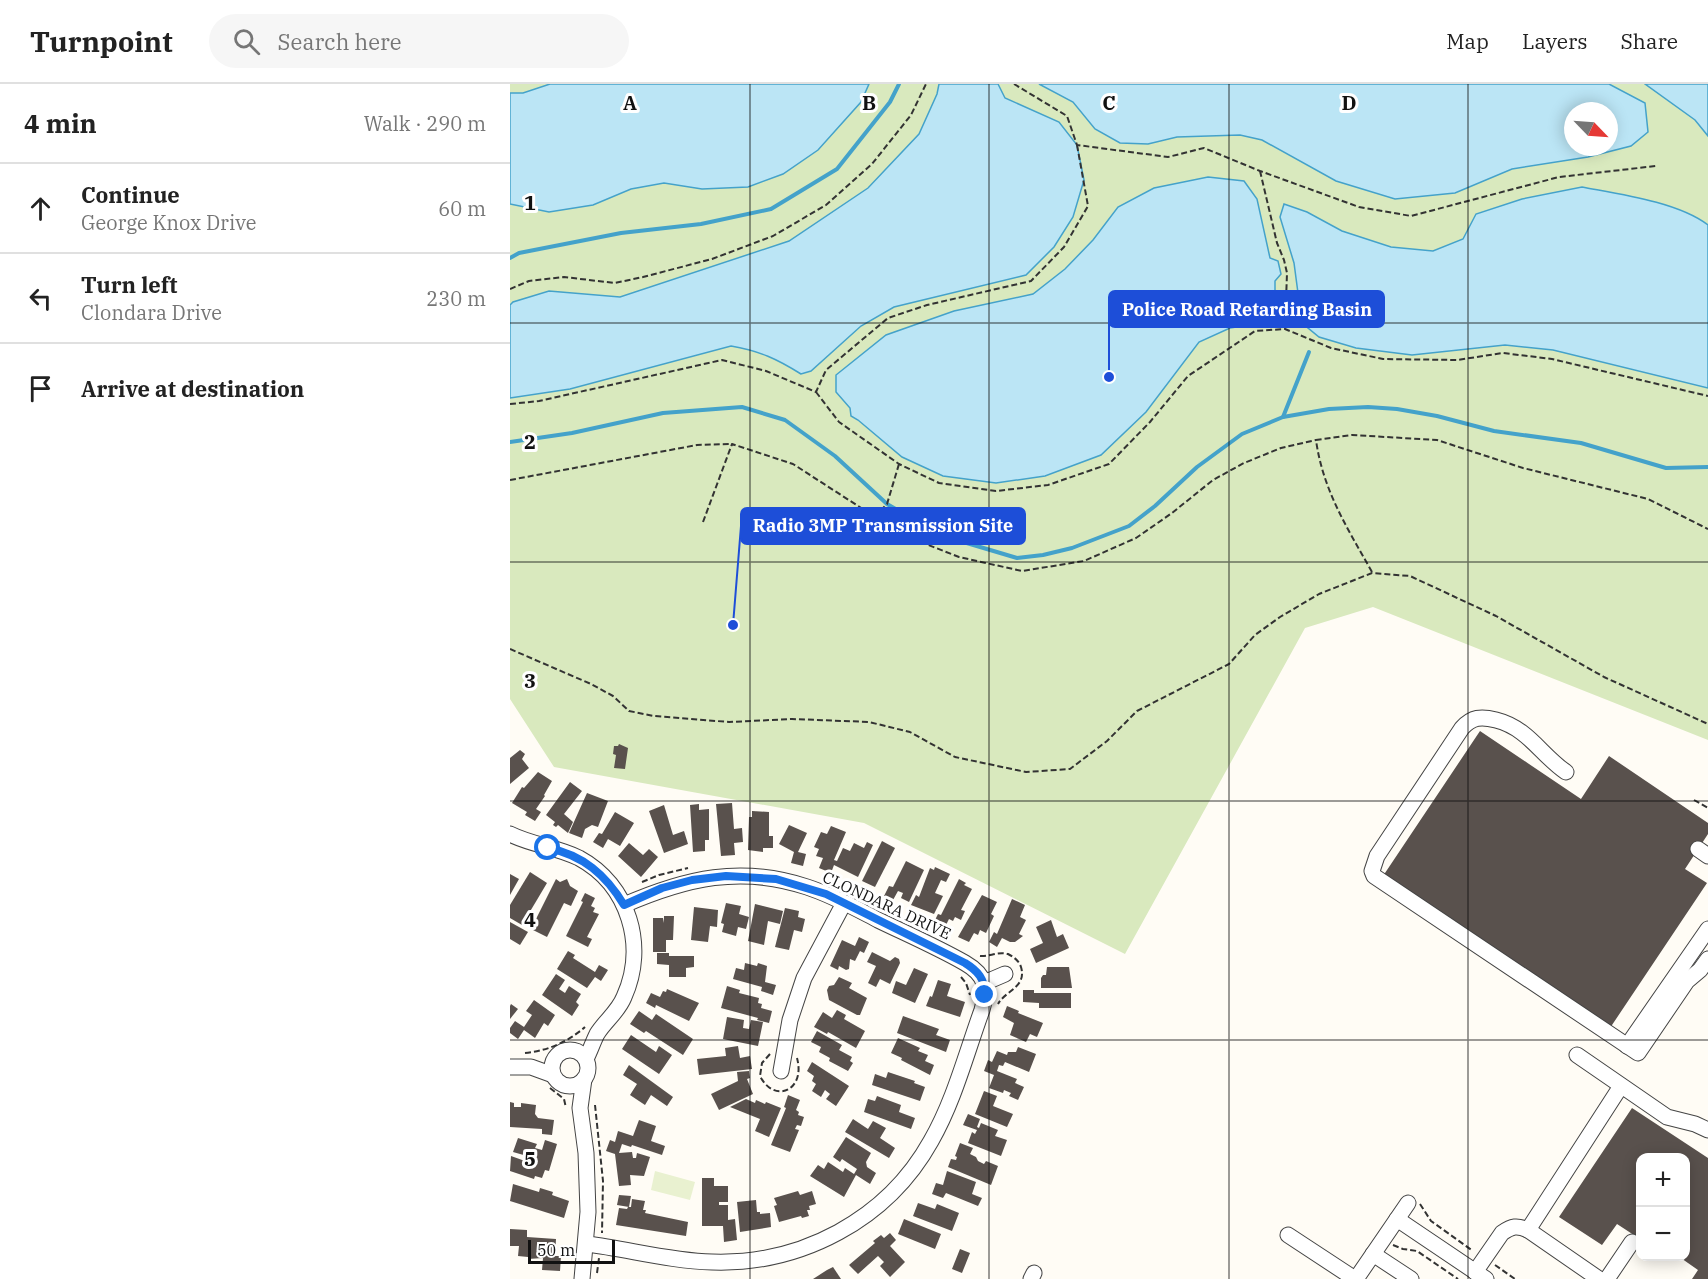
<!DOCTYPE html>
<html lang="en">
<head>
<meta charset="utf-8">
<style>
  body { margin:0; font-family:"IBM Plex Serif",serif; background:#f6f6f6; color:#222 }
  .controls { position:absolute; right:18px; bottom:18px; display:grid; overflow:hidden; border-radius:12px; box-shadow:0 3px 15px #0003 }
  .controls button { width:54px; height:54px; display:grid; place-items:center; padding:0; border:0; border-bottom:2px solid #e0e0e0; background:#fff; color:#222; font:30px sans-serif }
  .compass { position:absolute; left:1054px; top:18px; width:54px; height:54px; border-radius:50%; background:#fff; box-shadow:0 3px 15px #0003; rotate:115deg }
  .scale { position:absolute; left:18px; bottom:15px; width:87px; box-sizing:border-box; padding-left:6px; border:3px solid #111; border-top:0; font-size:16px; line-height:21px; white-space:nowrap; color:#111; -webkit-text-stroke:4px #fff; paint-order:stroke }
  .stop { position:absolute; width:18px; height:18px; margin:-14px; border:4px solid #1a73e8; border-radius:50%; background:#fff }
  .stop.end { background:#1a73e8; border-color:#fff; box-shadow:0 2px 6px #0008 }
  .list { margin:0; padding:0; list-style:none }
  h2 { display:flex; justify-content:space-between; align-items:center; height:78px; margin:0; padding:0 24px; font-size:26px }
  h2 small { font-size:20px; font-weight:400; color:#767676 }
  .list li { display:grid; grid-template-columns:39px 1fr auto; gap:18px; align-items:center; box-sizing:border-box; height:90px; padding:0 24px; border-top:2px solid #e0e0e0 }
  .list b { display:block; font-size:22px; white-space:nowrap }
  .list p { margin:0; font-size:20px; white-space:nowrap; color:#767676 }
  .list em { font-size:20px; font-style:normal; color:#767676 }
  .icon { flex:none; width:33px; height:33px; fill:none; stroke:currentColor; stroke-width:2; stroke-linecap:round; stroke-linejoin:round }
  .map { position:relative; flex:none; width:1198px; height:1195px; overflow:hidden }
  header { display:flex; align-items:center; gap:36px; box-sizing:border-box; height:84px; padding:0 30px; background:#fff; border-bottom:2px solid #e0e0e0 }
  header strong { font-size:28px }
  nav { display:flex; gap:33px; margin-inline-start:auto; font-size:21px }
  .search { width:420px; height:54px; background:#f6f6f6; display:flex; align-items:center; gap:15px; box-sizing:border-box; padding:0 21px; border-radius:33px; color:#767676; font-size:22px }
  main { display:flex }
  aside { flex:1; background:#fff }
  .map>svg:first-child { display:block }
  .green { fill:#d9e9be; fill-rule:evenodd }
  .pitch { fill:#e9f1d0 }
  .water { fill:#bbe5f5; stroke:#44a2ca; stroke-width:1.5; fill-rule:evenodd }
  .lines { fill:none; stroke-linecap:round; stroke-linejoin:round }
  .stream { stroke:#44a2ca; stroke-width:4 }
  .building { fill:#59514d }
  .minor-casing { stroke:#444; stroke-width:17 }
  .path { stroke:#333; stroke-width:2; stroke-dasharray:6 3; stroke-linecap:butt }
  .minor { stroke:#fff; stroke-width:15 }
  .route { stroke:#1a73e8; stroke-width:8 }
  .grid { fill:none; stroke:#111; stroke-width:1.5; stroke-opacity:0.55 }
  .labels { text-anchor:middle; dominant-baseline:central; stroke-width:6; stroke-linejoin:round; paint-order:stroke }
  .street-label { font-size:16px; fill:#111; stroke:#fff }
  .grid-label { font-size:20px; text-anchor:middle; font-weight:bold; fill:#111; stroke:#fff; stroke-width:6; stroke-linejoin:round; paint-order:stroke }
  .leader { fill:none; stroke:#1d4ed8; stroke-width:2 }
  .callout-dot { fill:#1d4ed8; stroke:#fff; stroke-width:2 }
  .callout { fill:#1d4ed8; stroke:#1d4ed8; stroke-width:2 }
  .callout-label { font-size:18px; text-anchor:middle; font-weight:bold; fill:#fff }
</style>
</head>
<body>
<header>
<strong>Turnpoint</strong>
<div class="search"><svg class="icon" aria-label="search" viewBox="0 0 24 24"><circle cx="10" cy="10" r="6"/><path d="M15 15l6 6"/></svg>Search here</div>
<nav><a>Map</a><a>Layers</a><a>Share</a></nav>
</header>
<main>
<aside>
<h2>4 min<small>Walk · 290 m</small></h2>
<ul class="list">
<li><svg class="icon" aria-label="ahead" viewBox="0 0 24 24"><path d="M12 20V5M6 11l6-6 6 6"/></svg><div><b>Continue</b><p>George Knox Drive</p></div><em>60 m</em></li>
<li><svg class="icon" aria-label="left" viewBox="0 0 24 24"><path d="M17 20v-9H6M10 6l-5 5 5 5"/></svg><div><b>Turn left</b><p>Clondara Drive</p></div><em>230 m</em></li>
<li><svg class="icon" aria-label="arrive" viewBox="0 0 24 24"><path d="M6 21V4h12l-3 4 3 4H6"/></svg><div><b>Arrive at destination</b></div></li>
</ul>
</aside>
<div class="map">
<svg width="1198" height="1195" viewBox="0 0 1198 1195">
  <rect width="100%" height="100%" fill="#fffcf5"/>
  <!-- green -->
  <path class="green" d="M0,0H1198V656L863,523L795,544L615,870L354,739L44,683L0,615ZM1063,27H1099V63H1063Z"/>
  <!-- pitch -->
  <path class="pitch" d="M145,1087L185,1098L180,1116L141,1106Z"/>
  <!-- water -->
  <g class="water">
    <path d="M40,0H359L351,18L308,66L273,90L238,103L192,105L154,99L121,105L83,121L39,128L0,120V9H13Z"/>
    <path d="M429,0H488L495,14L549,38L567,61L574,96L563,133L544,163L516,191L384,223L351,242L301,287L291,290C267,275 250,267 221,262L60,305L0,314V221L3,218L39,207L110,213L279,157L358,104L409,50L427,10Z"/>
    <path d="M529,0H1099L1135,19L1138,48L1121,62L1078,73L1002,85L945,109L885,115L826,97L752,56L730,51L667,53L638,60L610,59L585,45L563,18ZM1063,27H1099V63H1063Z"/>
    <path d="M1135,0H1198V52L1185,36Z"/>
    <path d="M698,93L734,97L747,115L760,174L768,177L771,190L765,197V234L752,239L720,244L689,258L636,328L591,371L535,392L486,399L433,392L392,373L348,336L341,332L340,324L326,308V291L376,251L444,227L523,210L555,185L583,156L608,123L644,104Z"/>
    <path d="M1072,103C1109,110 1168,118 1198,141V304L1043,266L995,261L902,271L846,264L809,253L792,239L784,179L770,133L774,120L797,128L832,147L881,163L923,167L953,155L966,130L1012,115Z"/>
  </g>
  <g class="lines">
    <!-- stream -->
    <g class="stream">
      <path d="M0,174L9,169L111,149L191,140L261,125L327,85L380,18L389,0"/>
      <path d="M773,333L799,268"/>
      <path d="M0,358L62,349L153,329L232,323L275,336L325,372L377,420L396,431L450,457L507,474L533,471L562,464L619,442L645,422L687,383L732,350L773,333L819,325L858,323L887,325L927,332L984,347L1071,359L1156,384L1198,383"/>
    </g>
  </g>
  <!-- building -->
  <g class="building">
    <path d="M970,647L1071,715L1099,672L1198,739V750L1175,785L1197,799L1100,944L873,792Z"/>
    <path d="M109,660L118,664L115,685L104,684L106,671L103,670L104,662H108Z"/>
    <path d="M10,666L15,670L12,675L19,684L0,700V674Z"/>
    <path d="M28,688L42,697L34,711L35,712L26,725L31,728L25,737L15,731L17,728L2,719L12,703L14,704Z"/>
    <path d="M60,698L72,707L54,730L63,738L58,749L48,741L46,743L43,741L45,738L36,731Z"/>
    <path d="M77,709L98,717L88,743L82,741L75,745L72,754L59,749Z"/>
    <path d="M222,719L224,745L232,744L233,758L224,759L225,771L211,772L206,720Z"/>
    <path d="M189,720V726L199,725V756H195V767L183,768L180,721Z"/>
    <path d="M154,721L163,751L174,747L178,760L154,769L139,727Z"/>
    <path d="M242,727L259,728V752H263V764H253V768L238,766L239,733H242Z"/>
    <path d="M105,728L124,739L110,762L98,755L93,764L83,758L89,749L92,750Z"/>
    <path d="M279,741L297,749L288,768L296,770L293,782L281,779L284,768L269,760Z"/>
    <path d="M321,742L336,748L324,776L327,777L333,764L340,767L344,759L354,764L357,758L363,761L348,793L324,781L321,789L309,784L313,774L306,772L309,765L304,763L311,748L317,750Z"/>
    <path d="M372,757L385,764L365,803L352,797Z"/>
    <path d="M119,759L133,771L139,765L148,773L131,793L108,772Z"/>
    <path d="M396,777L414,786L399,818L391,814L393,809L388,807L383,816L374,812L379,802L383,803Z"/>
    <path d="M425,783L440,790L436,798L431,796L425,809L433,812L424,830L401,821L406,811L409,813L420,784L424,786Z"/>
    <path d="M20,788L37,799L12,841L0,834V821Z"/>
    <path d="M0,790L9,795L0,811Z"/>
    <path d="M46,795L50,798L57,795L60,802L68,807L61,822L54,819L37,853L21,845Z"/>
    <path d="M449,795L456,799L454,801L462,805L451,826L455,827L451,836L445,833L443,837L439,835L435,843L424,838L428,830L431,831Z"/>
    <path d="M75,809L85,814L81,822L85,824L83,828L89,830L77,853L82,855L78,863L56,852L73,818L71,817Z"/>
    <path d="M472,811L487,818L481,830L484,832L476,849L470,846L468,851L464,849L459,858L448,853Z"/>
    <path d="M502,815L515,821L510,833L516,836L509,850L513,852L505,858H500L492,854L487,863L479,858L484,848L487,850Z"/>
    <path d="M216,819L231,822L229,830L239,833L236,845L228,843L226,852L212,848L214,840L211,839Z"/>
    <path d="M245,820L273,827L270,840L258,837L254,861L238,857Z"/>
    <path d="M184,823L208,826L207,843L200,842L198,858L181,856Z"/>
    <path d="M275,824L289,827L288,833L295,835L292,848L284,846L279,866L265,863Z"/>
    <path d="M154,832H164L163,856H156V868H143V834H153L154,839Z"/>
    <path d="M541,836L547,853L553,850L559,864L526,879L520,865L533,859L526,843Z"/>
    <path d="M0,838L18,848L10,861L0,855Z"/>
    <path d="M349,853L359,858L354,869L350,867L345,877L340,875L339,885L336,886L329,882L328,886L320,882L332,856L345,862Z"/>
    <path d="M58,867L65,871L63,874L85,888L89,881L98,886L91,897L85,893L77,904L47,885Z"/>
    <path d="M362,868L380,877L385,873L389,875L390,879L380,900L370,895L366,903L358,899L366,882L357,878Z"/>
    <path d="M147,869H159V872H184V883L176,884V893H159V881L147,880Z"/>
    <path d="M235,879L247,882L248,879L257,882L255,898L266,901L263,911L251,907L252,903L223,895L226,884L234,886Z"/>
    <path d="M537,883H559L562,904H531V894L533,891H536Z"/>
    <path d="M404,884L418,890L405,919L382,909L386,897L396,901Z"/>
    <path d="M46,890L55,896L49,905L55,909L59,902L71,910L66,918L69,921L62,932L32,911Z"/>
    <path d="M329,893L342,899L339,904L357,914L350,931H347L319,916L317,906L319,902L324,901Z"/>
    <path d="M428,896L441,900L437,912L455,918L450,933L416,922L420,912L422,913Z"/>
    <path d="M217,902L230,906L229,909L249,914L248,919L252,920L251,924L262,927L259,939L247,936L248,934L211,924Z"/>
    <path d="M157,905L189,919L179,937L146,921L145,924L136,919L141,909L150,913L153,907L156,908Z"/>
    <path d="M513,906H524V909H561V924H529V919L513,918Z"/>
    <path d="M24,916L45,931L38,942L34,939L25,954L14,946L8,955L0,949V944L5,937L14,943L22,931L16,927Z"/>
    <path d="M1,920L8,925L0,935V922Z"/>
    <path d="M497,922L509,927L508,929L533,939L527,953L520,950L516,958L500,951L504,939L493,933Z"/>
    <path d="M327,926L336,931L334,935L355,947L346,964L318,948L317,950L304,943L313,928L322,934Z"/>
    <path d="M129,927L142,936L146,930L183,955L173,971L136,947L134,949L120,940Z"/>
    <path d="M393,932L429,945L426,951L440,956L436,968L387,949Z"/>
    <path d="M217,933L234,936L233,944L239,945L241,936L253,938L248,962L213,955Z"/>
    <path d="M307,947L332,961L329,966L342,973L340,977L343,979L338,987L319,977L320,974L309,968L311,963L301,958Z"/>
    <path d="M121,951L146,968L149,962L162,971L149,990L112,965Z"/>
    <path d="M388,954L410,964L408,967L418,971L415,977L424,981L420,991L391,976L392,974L381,969Z"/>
    <path d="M228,962L230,974L240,972L242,985L189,991L187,975L216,972L215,964Z"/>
    <path d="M508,963L526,970L519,988L495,978L493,982L489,981L487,987L507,995L505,999L514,1003L508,1016L499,1012L501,1009L494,1006L493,1009L479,1004L484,991L474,987L478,976L482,978L487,967L497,971L498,968H506Z"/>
    <path d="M302,978L339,1002L326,1022L316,1015L320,1010L315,1006L311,1013L302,1007L306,1000L302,997L304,992L297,987Z"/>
    <path d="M119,981L163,1013L157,1022L141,1011L135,1021L120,1011L127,1000L113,991Z"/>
    <path d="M239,987L240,994L237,995L243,1010L209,1026L201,1010L228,997L227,988Z"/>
    <path d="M378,988L405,997L404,999L415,1003L410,1017L362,1001L365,990L376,994Z"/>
    <path d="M474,1007L487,1012L483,1022L503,1030L497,1043L465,1030Z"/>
    <path d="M278,1011L290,1016L286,1026L289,1028L288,1031L294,1033L291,1042L287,1041L285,1045L289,1046L280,1068L261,1061L276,1024L274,1023Z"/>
    <path d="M367,1012L391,1021L389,1028L405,1034L401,1045L354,1028L358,1015L365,1017Z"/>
    <path d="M236,1015L245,1019L246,1016L255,1020L256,1018L271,1024L259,1053L245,1047L250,1035L220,1023Z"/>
    <path d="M0,1018L4,1019V1023H11V1019L26,1021L25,1030L28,1034L44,1036L42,1051L32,1050V1045L0,1043Z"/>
    <path d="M1122,1024L1198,1074V1195H1182L1188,1186L1168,1172H1176V1074H1130V1155L1107,1140L1092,1161L1049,1133Z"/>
    <path d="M458,1030L470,1035L467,1043L469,1044L471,1039L488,1046L485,1052L497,1056L491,1072L458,1059L462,1048L465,1050L467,1046L453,1041Z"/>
    <path d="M343,1035L358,1045L363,1037L376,1044L370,1054L385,1064L379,1074L335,1048Z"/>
    <path d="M129,1036L146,1042L141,1057L155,1062L152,1071L122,1061L121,1063L112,1060L109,1069L122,1068L123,1074H126L127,1069L140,1073L134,1092L120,1091L121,1101L109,1102L105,1070L96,1067L100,1056L105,1058L108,1047L123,1052Z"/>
    <path d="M336,1053L361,1069L356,1078L357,1083L366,1089L360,1100L346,1091L334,1113L300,1092L308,1081L314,1085L318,1078L333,1088L335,1084L344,1090L347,1085L332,1075L330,1078L323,1073Z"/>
    <path d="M8,1054L27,1060L25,1064L32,1066L35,1056L47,1060L39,1087L35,1086L32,1094L25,1092L24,1095L0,1087L1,1072L15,1077L17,1072L3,1068Z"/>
    <path d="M450,1059L463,1064L460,1070L466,1073L468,1077L474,1080L476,1077L488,1082L481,1101L438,1083L441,1075L446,1076L447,1073L445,1072Z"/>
    <path d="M437,1087L466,1098L462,1110L472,1114L468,1122L436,1109L433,1114L422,1110L426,1099L433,1101Z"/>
    <path d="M192,1094H204V1102H218V1118H209V1121H218V1136L225,1135L227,1156L214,1158L213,1142H192Z"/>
    <path d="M3,1100L29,1108L30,1104L43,1108L42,1111L59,1117L54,1134L0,1117Z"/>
    <path d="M288,1107L290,1111L302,1107L306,1120L299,1122L300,1126H297L299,1132L292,1134L291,1132L269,1138L264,1122L267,1121L264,1114Z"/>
    <path d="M109,1111L121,1112L119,1123L107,1121Z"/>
    <path d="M122,1115L135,1117L133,1126H136L135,1129L178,1138L176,1152L106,1141L109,1124L117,1125L118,1123H121Z"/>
    <path d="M246,1116L247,1128H250V1130L260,1129L261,1143L230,1148L227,1118Z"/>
    <path d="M408,1119L425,1125L427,1120L449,1129L442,1147L403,1132Z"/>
    <path d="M394,1135L431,1150L425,1165L388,1150Z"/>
    <path d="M0,1145L17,1146V1153L46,1155L45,1172H51L50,1187L32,1186L33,1174L18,1175V1173L8,1172L9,1162H0Z"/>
    <path d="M380,1149L386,1156L380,1162L395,1178L380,1193L370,1182L374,1178L368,1172L348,1190L339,1181L365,1159L363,1157L371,1151L374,1154Z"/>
    <path d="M450,1165L460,1169L452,1189L442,1185Z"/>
    <path d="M323,1183L331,1195H303L317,1186Z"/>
  </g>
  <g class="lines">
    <!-- minor casing -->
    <g class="minor-casing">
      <g id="minor">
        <path d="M1056,688C1031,671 1018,644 986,636C971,632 962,633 952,644L867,772L862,787L864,792L1128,969L1177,897L1190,886L1198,875"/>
        <path d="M0,750C22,761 47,763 69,774C119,801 137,862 114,913C108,928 95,937 87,950C83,958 80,967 76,975"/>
        <path d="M1188,765L1198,772"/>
        <path d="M474,899L495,890"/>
        <path d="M1117,962L1198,845"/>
        <circle cx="60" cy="984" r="18"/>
        <path d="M1067,971L1157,1033L1185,1040L1198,1046"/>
        <path d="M0,983H21L43,991"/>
        <path d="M271,987L280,936L294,894L334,819"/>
        <path d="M887,1135L976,1195"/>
        <path d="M1018,1146L1111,1002"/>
        <path d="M778,1151L845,1195"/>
        <path d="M77,1160C118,1165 160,1177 202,1178C291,1181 377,1136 421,1057C444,1017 456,970 472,926C478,904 476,891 455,879C427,863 397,850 368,836C345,824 322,811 297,803C231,781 176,794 114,821"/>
        <path d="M863,1170L901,1195"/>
        <path d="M965,1188L992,1149C1002,1142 1007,1141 1018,1146L1089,1195"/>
        <path d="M72,1195L78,1128L76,1069L70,1024L74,995"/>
        <path d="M521,1195L524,1189"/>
        <path d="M846,1195L898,1119"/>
        <path d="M1097,1195L1122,1158"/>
      </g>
    </g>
    <!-- path -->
    <g class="path">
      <path d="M504,0L557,32L567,61L658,73L694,64L750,87L849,123L901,132L1049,93L1146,82"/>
      <path d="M750,87L767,159L774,176L777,189L775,245"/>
      <path d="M0,205L19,197L54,193L105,199L133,193L202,175L263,152L316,121L362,80L401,31L416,0"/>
      <path d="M306,308L329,338L389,380L429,399L486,407L538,401L599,380L640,338L678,292L745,247L775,245L821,264L873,275L947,276L993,269L1042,275L1198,312"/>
      <path d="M0,320L29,317L212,276L256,287L306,308L316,286L378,234L417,221L521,197L554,163L578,122L567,61"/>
      <path d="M0,396L187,361L222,360"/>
      <path d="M364,433L377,420L389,380"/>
      <path d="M193,438L222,360L283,380L393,451L449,473L512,487L574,477L626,454L662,429L703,396L734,379L771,364L806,356"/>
      <path d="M862,488C838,445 813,407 806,356L842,351L927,356L1013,384L1138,415L1198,445"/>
      <path d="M0,565L81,600L103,612L119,627L144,632L219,638L282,635L359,638L400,648L445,673L516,688L560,685L597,657L627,627L719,580L745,551L770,533L809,510L862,489L900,492L986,532L1094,593L1198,640"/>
      <path d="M1184,716L1198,724"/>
      <path d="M132,798L149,791L178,784"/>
      <path d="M470,872C479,873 488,867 498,870C504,873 509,877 511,883C517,903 496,906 488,920"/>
      <path d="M451,893L456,899L460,911"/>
      <path d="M15,969C37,967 58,958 75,943"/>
      <path d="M260,970L252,979L250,992C264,1020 296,1007 287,974"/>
      <path d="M40,1004L54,1015L56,1024"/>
      <path d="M85,1021L93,1097L92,1149"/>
      <path d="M910,1120L921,1137L963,1167"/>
      <path d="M883,1161L893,1165L907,1167L948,1195"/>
      <path d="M985,1181L1005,1195"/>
      <path d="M87,1189L89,1174"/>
    </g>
    <!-- minor -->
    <use href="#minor" class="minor"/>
  </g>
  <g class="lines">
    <!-- route -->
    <path class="route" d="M38,764C73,771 96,791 114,821L152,804L182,796L216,792L266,795L316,810L455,879C468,887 475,895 475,911"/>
  </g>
  <!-- grid -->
  <path class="grid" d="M240,0V1195M479,0V1195M719,0V1195M958,0V1195M0,239H1198M0,478H1198M0,717H1198M0,956H1198"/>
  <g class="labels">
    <!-- street labels -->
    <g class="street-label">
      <text transform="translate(377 821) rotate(25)">CLONDARA DRIVE</text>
    </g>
  </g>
  <g class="grid-label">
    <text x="120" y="26">A</text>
    <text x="359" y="26">B</text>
    <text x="599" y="26">C</text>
    <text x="839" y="26">D</text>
    <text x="20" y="126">1</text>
    <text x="20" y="365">2</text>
    <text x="20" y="604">3</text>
    <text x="20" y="843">4</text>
    <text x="20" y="1082">5</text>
  </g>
  <!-- callouts -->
  <path class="leader" d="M599 293L599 225M223 541L231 442"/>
  <g class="callout-dot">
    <circle cx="599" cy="293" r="6"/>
    <circle cx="223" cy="541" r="6"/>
  </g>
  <g class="callout">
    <rect x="599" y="207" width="275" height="36" rx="6"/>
    <rect x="231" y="424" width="284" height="36" rx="6"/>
  </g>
  <g class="callout-label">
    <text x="737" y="232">Police Road Retarding Basin</text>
    <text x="373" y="448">Radio 3MP Transmission Site</text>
  </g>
</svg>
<div class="controls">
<button>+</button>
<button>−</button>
</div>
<svg class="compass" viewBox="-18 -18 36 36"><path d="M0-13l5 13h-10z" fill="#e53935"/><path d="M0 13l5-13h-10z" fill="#767676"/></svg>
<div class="scale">50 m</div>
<div class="stop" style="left:38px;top:764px"></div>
<div class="stop end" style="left:475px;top:911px"></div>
</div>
</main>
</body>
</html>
